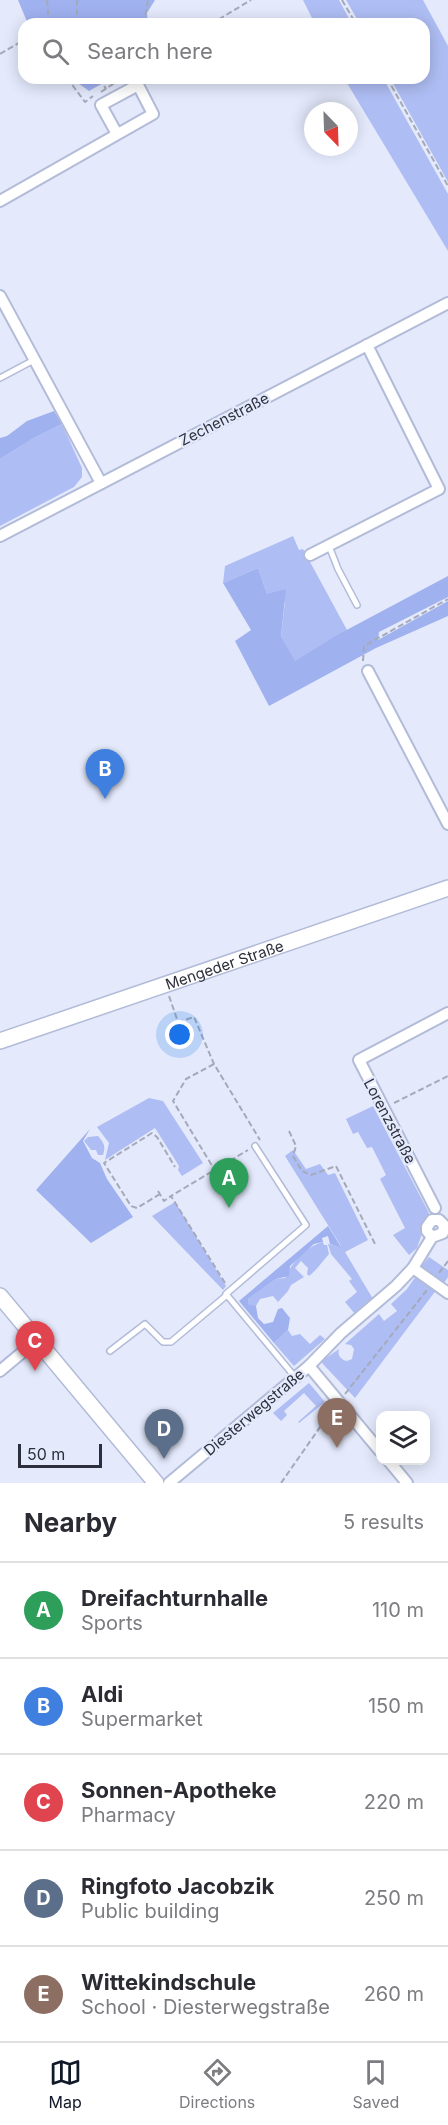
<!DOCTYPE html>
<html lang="en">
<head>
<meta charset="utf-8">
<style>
  body { margin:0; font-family:Inter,sans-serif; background:#f7f7f7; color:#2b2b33 }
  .controls { position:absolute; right:18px; bottom:18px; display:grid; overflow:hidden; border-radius:12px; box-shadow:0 3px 15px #0003 }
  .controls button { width:54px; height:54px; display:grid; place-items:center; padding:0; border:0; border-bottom:2px solid #e1e1e2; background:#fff; color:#2b2b33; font:30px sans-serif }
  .compass { position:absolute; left:304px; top:102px; width:54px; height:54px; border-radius:50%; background:#fff; box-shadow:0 3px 15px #0003; rotate:157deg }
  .scale { position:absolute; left:18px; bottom:15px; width:84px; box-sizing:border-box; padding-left:6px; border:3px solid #2d303c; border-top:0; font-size:16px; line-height:21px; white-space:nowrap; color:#2d303c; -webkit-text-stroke:4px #e4eafc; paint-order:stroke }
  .you { position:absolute; left:180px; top:1035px; width:21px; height:21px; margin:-15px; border:4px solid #fff; border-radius:50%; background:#1a73e8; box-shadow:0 0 0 9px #1a73e833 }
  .badge { display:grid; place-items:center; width:39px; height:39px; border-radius:50%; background:#111827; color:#fff; font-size:20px; font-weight:700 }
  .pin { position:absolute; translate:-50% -50px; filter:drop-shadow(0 2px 3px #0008) }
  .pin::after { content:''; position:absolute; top:32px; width:21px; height:18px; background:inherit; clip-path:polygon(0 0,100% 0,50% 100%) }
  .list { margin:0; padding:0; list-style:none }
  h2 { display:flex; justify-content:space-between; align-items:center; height:78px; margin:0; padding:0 24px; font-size:26px }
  h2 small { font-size:20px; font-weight:400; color:#7c7c81 }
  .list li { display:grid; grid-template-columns:39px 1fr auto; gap:18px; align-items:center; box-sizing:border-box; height:96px; padding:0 24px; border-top:2px solid #e1e1e2 }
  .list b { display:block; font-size:22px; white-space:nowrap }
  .list p { margin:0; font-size:20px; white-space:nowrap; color:#7c7c81 }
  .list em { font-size:20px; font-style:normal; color:#7c7c81 }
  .icon { flex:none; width:33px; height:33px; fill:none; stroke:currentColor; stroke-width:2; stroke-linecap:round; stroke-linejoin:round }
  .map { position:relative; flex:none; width:448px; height:1483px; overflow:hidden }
  .search { position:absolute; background:#fff; box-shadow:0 3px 15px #0003; left:18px; right:18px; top:18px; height:66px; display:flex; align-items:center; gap:15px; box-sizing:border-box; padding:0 21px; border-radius:18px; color:#7c7c81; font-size:22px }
  .sheet { height:558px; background:#fff }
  nav { display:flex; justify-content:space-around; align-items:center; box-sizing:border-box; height:84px; border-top:2px solid #e1e1e2; background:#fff; font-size:16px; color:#7c7c81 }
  nav a { display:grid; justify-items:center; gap:3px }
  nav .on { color:#111827 }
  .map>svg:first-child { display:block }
  .green { fill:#aebdf3 }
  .forest { fill:#a0b1f0 }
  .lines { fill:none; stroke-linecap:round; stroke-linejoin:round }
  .service-casing { stroke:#b2bbd8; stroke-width:8 }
  .minor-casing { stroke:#b2bbd8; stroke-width:14 }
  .secondary-casing { stroke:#b2bbd8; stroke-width:18 }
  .path { stroke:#a5aaba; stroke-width:2; stroke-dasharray:6 3; stroke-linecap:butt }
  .service { stroke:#fff; stroke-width:5 }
  .minor { stroke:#fff; stroke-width:10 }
  .secondary { stroke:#fff; stroke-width:15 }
  .labels { text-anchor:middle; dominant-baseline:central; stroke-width:4.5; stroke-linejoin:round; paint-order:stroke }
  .street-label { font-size:15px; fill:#2d303c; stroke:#e4eafc }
</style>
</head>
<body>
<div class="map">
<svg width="448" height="1483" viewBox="0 0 448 1483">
  <rect width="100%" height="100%" fill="#e4eafc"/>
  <!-- green -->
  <g class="green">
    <path d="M303,0H339L352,24H315Z"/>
    <path d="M346,0H423L448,46V182L390,78H424V24H360Z"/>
    <path d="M344,78H383L448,194V251Z"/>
    <path d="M62,424L82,468V477L74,487L0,526V459L34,438Z"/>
    <path d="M293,536L299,550L303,549L347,630L295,662L281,636L285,602L267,594L258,568L223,583L225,566Z"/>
    <path d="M149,1098L163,1101L203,1163L182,1176L178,1170L179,1166L155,1128L105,1160L109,1143L97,1127Z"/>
    <path d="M373,1106L429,1213L417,1248L409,1255L393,1235L405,1228L380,1179L386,1175L372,1147L367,1148L358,1132L353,1134L346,1119Z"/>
    <path d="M98,1136C104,1143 106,1146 103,1155H98L96,1150H91L84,1141L88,1137Z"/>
    <path d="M293,1150L306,1169L320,1164L328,1175L335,1173L368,1240L345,1252L373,1299L355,1314L345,1302L357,1292L349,1281L352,1279L331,1254L328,1244L341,1246L285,1156Z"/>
    <path d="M175,1202L226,1286L223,1290L152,1216Z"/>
    <path d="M323,1242L324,1245H327L329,1254C322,1262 317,1270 309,1276L307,1274L308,1268L301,1261L295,1268L304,1277L291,1285L288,1291L278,1302L273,1296L260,1299L256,1306H249L248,1299L276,1279L285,1278C291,1263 307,1246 323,1242Z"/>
    <path d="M429,1257L448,1270V1277L444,1283L420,1268Z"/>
    <path d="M416,1276L437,1289L355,1398L322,1363L323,1360L339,1349C337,1355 341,1360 347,1361L352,1359L354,1349L351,1345L345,1344L379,1314L384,1321L397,1311L391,1304L407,1289Z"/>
    <path d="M288,1330L292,1336L300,1334L310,1344L320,1335L325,1339L294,1366L274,1343Z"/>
    <path d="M309,1383L325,1402L299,1423L298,1422L316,1406L304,1393L284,1411L287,1415L281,1421L273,1413Z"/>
  </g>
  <!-- forest -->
  <g class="forest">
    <path d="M18,0H155L147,13L148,24H28Z"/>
    <path d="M71,78H112L89,91Z"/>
    <path d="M54,411L62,424L34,438L0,459V438L7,436L27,421Z"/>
    <path d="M258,568L267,594L286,589L281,636L295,661L339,634L448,576V597L379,632L378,640L448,601V616L376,648L269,706L235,641L251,630L223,583Z"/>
    <path d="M90,1129L83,1141L92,1158L100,1163L107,1179L133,1217L91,1243L36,1190Z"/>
    <path d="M328,1226L341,1247L330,1244L328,1236L322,1238L323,1242L314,1244L290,1266L289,1276L276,1279L248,1299L249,1305L256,1306L258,1318L264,1324L273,1322L278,1309L282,1308L290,1318L288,1330L274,1343L239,1301Z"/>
  </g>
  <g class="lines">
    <!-- service casing -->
    <g class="service-casing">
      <g id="service">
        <path d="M0,378L34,360"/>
        <path d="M329,546L338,569L357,605"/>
        <path d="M255,1146L306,1225L226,1294L295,1377"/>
        <path d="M110,1351L145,1324L163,1342H171L227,1295"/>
      </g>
    </g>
    <!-- minor casing -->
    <g class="minor-casing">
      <g id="minor">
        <path d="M0,201L153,114L138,85L101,105L117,134"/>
        <path d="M0,296L101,483"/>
        <path d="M0,536L448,303"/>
        <path d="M310,555L439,489L367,345"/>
        <path d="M368,671L448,824"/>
        <path d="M435,1208L359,1060L448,1013"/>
        <path d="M413,1268L448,1293"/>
        <path d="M309,1366L380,1451"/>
        <path d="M0,1371L37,1340"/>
        <path d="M388,1460L407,1483"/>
        <path d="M169,1483L309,1366L341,1333L396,1286L413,1268L432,1237L443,1233L444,1225L439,1220H432L427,1227V1231L432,1237"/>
      </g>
    </g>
    <!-- secondary casing -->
    <g class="secondary-casing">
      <g id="secondary">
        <path id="s1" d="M0,1041L448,888"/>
        <path d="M0,1296L156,1483"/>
      </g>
    </g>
    <!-- path -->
    <g class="path">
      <path d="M47,0L49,24"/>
      <path d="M77,0V24"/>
      <path d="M342,0L356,24"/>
      <path d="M144,24L148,0"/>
      <path d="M211,24L251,0"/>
      <path d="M0,54L24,40"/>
      <path d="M67,78L85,102L93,96"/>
      <path d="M100,78L106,89"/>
      <path d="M387,78L448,186"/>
      <path d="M101,92L122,78"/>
      <path d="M363,661L364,646L448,599"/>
      <path d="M169,996L178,1022L194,1017L214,1064L260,1140"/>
      <path d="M214,1064L186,1079L173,1101L214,1169"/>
      <path d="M394,1103L448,1076"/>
      <path d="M289,1131L296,1146L293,1156L302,1171L311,1175L336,1166L375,1244"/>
      <path d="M158,1191L164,1201L171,1196"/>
      <path d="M160,1194L137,1208L131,1206L104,1163L152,1133L157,1137L175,1167"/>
      <path d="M439,1273L448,1261"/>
      <path d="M225,1283L171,1196L248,1150"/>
      <path d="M345,1394L427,1290"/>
      <path d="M281,1483L332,1410"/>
    </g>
    <!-- service -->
    <use href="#service" class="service"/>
    <!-- minor -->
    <use href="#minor" class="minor"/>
    <!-- secondary -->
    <use href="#secondary" class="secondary"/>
  </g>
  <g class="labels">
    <!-- street labels -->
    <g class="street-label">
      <text transform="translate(224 419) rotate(-27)">Zechenstraße</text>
      <text stroke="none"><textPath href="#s1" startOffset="237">Mengeder Straße</textPath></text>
      <text transform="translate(390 1121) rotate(62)">Lorenzstraße</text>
      <text transform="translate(254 1412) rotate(-40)">Diesterwegstraße</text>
    </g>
  </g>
</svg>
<div class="controls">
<button><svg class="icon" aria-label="layers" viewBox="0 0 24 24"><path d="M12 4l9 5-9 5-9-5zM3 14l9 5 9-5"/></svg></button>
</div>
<svg class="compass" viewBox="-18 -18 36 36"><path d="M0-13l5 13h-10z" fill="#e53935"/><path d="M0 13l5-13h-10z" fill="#7c7c81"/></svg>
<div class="scale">50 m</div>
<div class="you"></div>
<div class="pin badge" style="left:229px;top:1208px;background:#2e9e5b">A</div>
<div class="pin badge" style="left:105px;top:799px;background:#3f7fe0">B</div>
<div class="pin badge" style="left:35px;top:1371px;background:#e0444e">C</div>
<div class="pin badge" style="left:164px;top:1459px;background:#5c6f8a">D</div>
<div class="pin badge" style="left:337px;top:1448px;background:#8d6e63">E</div>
<div class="search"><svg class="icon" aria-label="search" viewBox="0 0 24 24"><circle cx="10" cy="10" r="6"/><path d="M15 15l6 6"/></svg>Search here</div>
</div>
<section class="sheet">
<h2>Nearby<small>5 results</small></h2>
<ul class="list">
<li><span class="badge" style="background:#2e9e5b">A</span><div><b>Dreifachturnhalle</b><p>Sports</p></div><em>110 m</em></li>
<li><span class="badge" style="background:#3f7fe0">B</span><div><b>Aldi</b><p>Supermarket</p></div><em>150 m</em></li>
<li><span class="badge" style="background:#e0444e">C</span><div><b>Sonnen-Apotheke</b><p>Pharmacy</p></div><em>220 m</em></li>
<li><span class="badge" style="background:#5c6f8a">D</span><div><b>Ringfoto Jacobzik</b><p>Public building</p></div><em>250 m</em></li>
<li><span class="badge" style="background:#8d6e63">E</span><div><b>Wittekindschule</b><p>School · Diesterwegstraße</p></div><em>260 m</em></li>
</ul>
</section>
<nav>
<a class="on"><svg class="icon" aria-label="map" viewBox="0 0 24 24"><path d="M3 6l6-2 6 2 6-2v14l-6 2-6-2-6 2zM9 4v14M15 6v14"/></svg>Map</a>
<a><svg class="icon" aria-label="directions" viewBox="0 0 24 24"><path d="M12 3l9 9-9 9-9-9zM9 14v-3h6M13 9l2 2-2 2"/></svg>Directions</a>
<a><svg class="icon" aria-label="saved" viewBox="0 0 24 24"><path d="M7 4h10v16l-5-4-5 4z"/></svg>Saved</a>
</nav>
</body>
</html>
